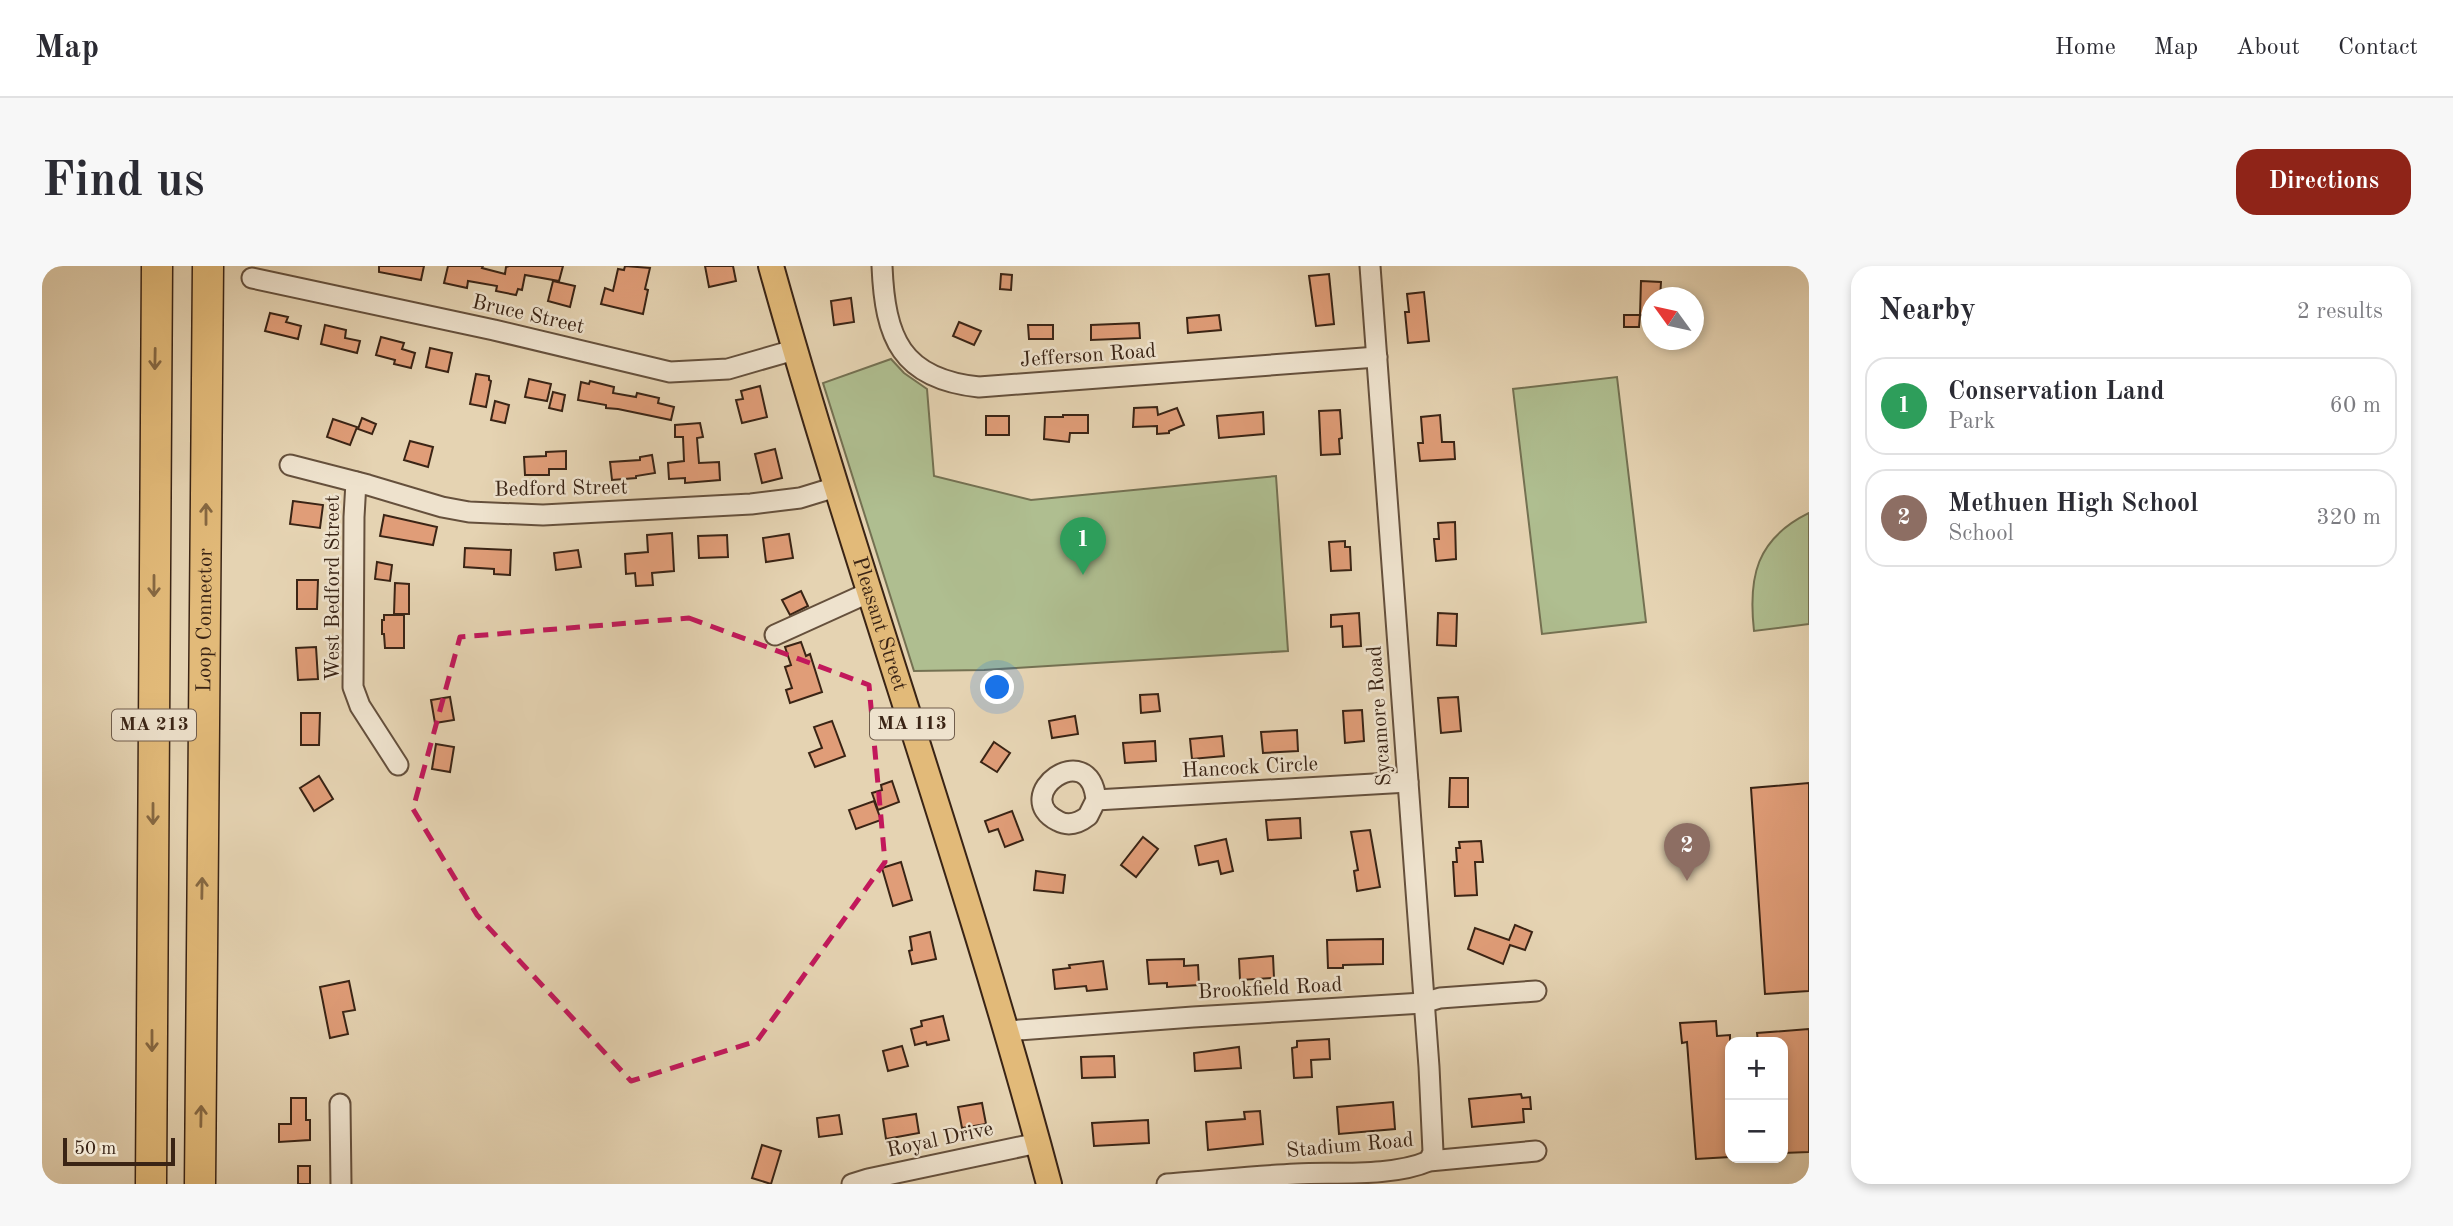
<!DOCTYPE html>
<html lang="en">
<head>
<meta charset="utf-8">
<style>
  body { margin:0; font-family:"Old Standard TT",serif; background:#f7f7f7; color:#2b2b33 }
  .controls { position:absolute; right:21px; bottom:21px; display:grid; overflow:hidden; border-radius:14px; box-shadow:0 4px 10px #0003 }
  .controls button { width:63px; height:63px; display:grid; place-items:center; padding:0; border:0; border-bottom:2px solid #e1e1e2; background:#fff; color:#2b2b33; font:35px sans-serif }
  .compass { position:absolute; left:1599px; top:21px; width:63px; height:63px; border-radius:50%; background:#fff; box-shadow:0 4px 10px #0003; rotate:303deg }
  .scale { position:absolute; left:21px; bottom:18px; width:112px; box-sizing:border-box; padding-left:7px; border:4px solid #3a2415; border-top:0; font-size:19px; line-height:24px; white-space:nowrap; color:#3a2415; -webkit-text-stroke:5px #eee2cd; paint-order:stroke }
  .you { position:absolute; left:956px; top:422px; width:24px; height:24px; margin:-18px; border:5px solid #fff; border-radius:50%; background:#1a73e8; box-shadow:0 0 0 10px #1a73e833 }
  .badge { display:grid; place-items:center; width:46px; height:46px; border-radius:50%; background:#8f2418; color:#fff; font-size:23px; font-weight:700 }
  .pin { position:absolute; translate:-50% -58px; filter:drop-shadow(0 2px 4px #0008) }
  .pin::after { content:''; position:absolute; top:37px; width:24px; height:21px; background:inherit; clip-path:polygon(0 0,100% 0,50% 100%) }
  .list { margin:0; padding:0; list-style:none }
  h2 { display:flex; justify-content:space-between; align-items:center; height:91px; margin:0; padding:0 28px; font-size:30px }
  h2 small { font-size:23px; font-weight:400; color:#7c7c81 }
  .list li { display:grid; grid-template-columns:46px 1fr auto; gap:21px; align-items:center; box-sizing:border-box; height:98px; margin:0 14px 14px; padding:0 14px; border:2px solid #e1e1e2; border-radius:21px }
  .list b { display:block; font-size:26px; white-space:nowrap }
  .list p { margin:0; font-size:23px; white-space:nowrap; color:#7c7c81 }
  .list em { font-size:23px; font-style:normal; color:#7c7c81 }
  .map { position:relative; flex:none; width:1767px; height:918px; overflow:hidden; border-radius:21px }
  header { display:flex; align-items:center; gap:42px; box-sizing:border-box; height:98px; padding:0 35px; background:#fff; border-bottom:2px solid #e1e1e2 }
  header strong { font-size:33px }
  nav { display:flex; gap:38px; margin-inline-start:auto; font-size:24px }
  .intro { display:flex; align-items:center; justify-content:space-between; box-sizing:border-box; height:168px; padding:0 42px }
  h1 { margin:0; font-size:49px }
  .button { padding:18px 32px; border-radius:21px; background:#8f2418; color:#fff; font-size:24px; font-weight:700 }
  main { display:flex; gap:42px; padding:0 42px }
  aside { flex:1; background:#fff; border-radius:21px; box-shadow:0 4px 10px #0003 }
  .map>svg:first-child { display:block }
  .green { fill:#afbe90; stroke:#747152; stroke-width:2 }
  .building { fill:#e09d78; stroke:#3a2415; stroke-width:2 }
  .lines { fill:none; stroke-linecap:round; stroke-linejoin:round }
  .minor-casing { stroke:#65503c; stroke-width:23 }
  .major-casing { stroke:#3a2415; stroke-width:28 }
  .highway-casing { stroke:#3a2415; stroke-width:33 }
  .minor { stroke:#eee2cd; stroke-width:19 }
  .major { stroke:#e2ba79; stroke-width:24 }
  .highway { stroke:#e2ba79; stroke-width:30 }
  .oneway { stroke:#866842 }
  .marked { fill:none; stroke:#c2185b; stroke-width:5; stroke-dasharray:14 9; stroke-linejoin:round }
  .labels { text-anchor:middle; dominant-baseline:central; stroke-width:5; stroke-linejoin:round; paint-order:stroke }
  .shield { fill:#eee2cd; stroke:#705d4c; stroke-width:2 }
  .shield-label { font-size:19px; font-weight:bold; fill:#3a2415 }
  .street-label { font-size:21px; fill:#3a2415; stroke:#eee2cd }
</style>
</head>
<body>
<header>
<strong>Map</strong>
<nav><a>Home</a><a>Map</a><a>About</a><a>Contact</a></nav>
</header>
<div class="intro"><h1>Find us</h1><a class="button">Directions</a></div>
<main>
<div class="map">
<svg width="1767" height="918" viewBox="0 0 1767 918">
  <rect width="100%" height="100%" fill="#e5d3b2"/>
  <filter id="stains"><feTurbulence type="fractalNoise" baseFrequency=".00286" numOctaves="4"/><feColorMatrix values="0 0 0 0 .2 0 0 0 0 .09 0 0 0 0 .02 0 0 0 .5 -.17"/></filter>
  <radialGradient id="worn" r=".72"><stop offset=".6" stop-color="#630" stop-opacity="0"/><stop offset="1" stop-color="#630" stop-opacity=".3"/></radialGradient>
  <!-- green -->
  <g class="green">
    <path d="M849,93L862,107L885,123L892,210L989,234L1234,210L1246,385L942,404L872,405L781,117Z"/>
    <path d="M1575,111L1604,356L1500,368L1471,123Z"/>
    <path d="M1767,247V358L1712,365C1706,311 1714,273 1767,247Z"/>
  </g>
  <!-- building -->
  <g class="building">
    <path d="M337,0H382L379,14L337,6Z"/>
    <path d="M406,0H441L440,2L463,8L464,1L467,0H521L517,15L483,9L480,24L476,23L474,29L454,25L455,20L426,15L425,22L402,17Z"/>
    <path d="M583,0L608,2L603,23L606,24L601,48L559,38L563,22L571,25L576,3L582,4Z"/>
    <path d="M663,0H691L694,15L667,21Z"/>
    <path d="M959,8L970,9L969,24L958,23Z"/>
    <path d="M1287,8L1292,58L1274,60L1267,10Z"/>
    <path d="M511,15L533,20L528,41L506,35Z"/>
    <path d="M1599,15L1619,16L1618,32H1609V50L1598,49Z"/>
    <path d="M1382,26L1387,75L1366,77L1363,46H1367L1365,28Z"/>
    <path d="M809,32L812,56L792,59L789,35Z"/>
    <path d="M228,47L246,51L244,56L259,60L256,73L223,65Z"/>
    <path d="M1177,49L1179,64L1146,67L1145,52Z"/>
    <path d="M1582,49H1598L1597,61H1582Z"/>
    <path d="M917,56L939,65L932,79L911,70Z"/>
    <path d="M1097,57L1098,72L1049,74V59Z"/>
    <path d="M283,59L304,64L303,72L318,75L315,87L279,78Z"/>
    <path d="M986,59H1011V73H987Z"/>
    <path d="M339,71L362,77L360,83L373,87L369,102L352,98L353,94L334,89Z"/>
    <path d="M388,82L410,87L406,106L384,101Z"/>
    <path d="M434,108L447,110V114L449,115L444,141L428,138Z"/>
    <path d="M487,113L509,118L505,135L483,131Z"/>
    <path d="M548,115L572,121L571,127L594,131L595,127L617,132L616,137L632,141L629,154L576,143L564,142V139L536,134L539,116L547,118Z"/>
    <path d="M718,120L725,151L700,157L694,134L701,133L699,125Z"/>
    <path d="M511,126L523,129L520,145L507,142Z"/>
    <path d="M453,135L467,139L463,157L449,154Z"/>
    <path d="M1115,141L1116,149L1135,142L1142,159L1127,165V167L1115,168V160L1091,161L1092,142Z"/>
    <path d="M1298,144L1300,172L1297,173L1298,188L1279,189L1277,145Z"/>
    <path d="M1221,146L1222,168L1177,172L1175,150Z"/>
    <path d="M1021,149H1046V167H1028L1027,176L1002,173L1003,151H1021Z"/>
    <path d="M1398,149L1400,176H1412L1413,193L1378,195L1376,177H1381L1379,151Z"/>
    <rect x="944" y="150" width="23" height="19"/>
    <path d="M320,152L334,158L330,168L316,163Z"/>
    <path d="M291,153L315,161L308,179L285,171Z"/>
    <path d="M658,157L661,171L655,172L657,197L677,196L678,214L643,217V212L627,213L626,197L642,195L641,171H633V159Z"/>
    <path d="M368,175L391,181L386,201L362,194Z"/>
    <path d="M733,183L740,212L720,217L713,188Z"/>
    <path d="M524,185V203H507V209H483L482,191L504,190V186Z"/>
    <path d="M610,189L613,207L594,210V212L570,214L568,196L598,194V191Z"/>
    <path d="M251,235L281,239L278,262L248,258Z"/>
    <path d="M342,249L395,261L391,279L338,270Z"/>
    <path d="M1413,256L1414,293L1394,295L1392,273H1397L1396,257Z"/>
    <path d="M630,267L632,305L610,307L611,319L594,320L593,307L584,308L583,288L606,286L605,269Z"/>
    <path d="M747,268L751,292L724,296L721,272Z"/>
    <path d="M685,269L686,291L657,292L656,270Z"/>
    <path d="M1303,275V281H1308L1309,304L1289,305L1287,276Z"/>
    <path d="M423,282L469,284L468,309L452,308V303L422,301Z"/>
    <path d="M536,284L539,301L514,304L512,287Z"/>
    <path d="M335,296L350,299L348,315L333,313Z"/>
    <path d="M255,314H276L275,343H255Z"/>
    <path d="M353,317L367,318V348H352Z"/>
    <path d="M759,325L766,340L748,349L740,334Z"/>
    <path d="M1317,347L1319,380L1301,381L1300,360L1289,361V349Z"/>
    <path d="M1396,347L1415,348L1414,380L1395,379Z"/>
    <path d="M342,349H362V382H343L342,368H340V354H342Z"/>
    <path d="M759,376L764,390L768,388L780,426L748,437L744,424L750,422L743,401L749,399L743,381Z"/>
    <path d="M274,381L276,413L256,414L254,382Z"/>
    <path d="M1116,428L1118,445L1099,447L1098,429Z"/>
    <path d="M408,431L412,454L393,457L389,434Z"/>
    <path d="M1416,431L1419,465L1399,467L1396,432Z"/>
    <path d="M1320,444L1322,475L1303,477L1301,445Z"/>
    <path d="M259,447H278L277,479H259Z"/>
    <path d="M1033,450L1036,468L1010,472L1007,455Z"/>
    <path d="M790,455L803,490L773,501L767,487L780,482L772,461Z"/>
    <path d="M1255,464L1256,485L1221,487L1219,466Z"/>
    <path d="M1180,470L1182,490L1150,493L1148,473Z"/>
    <path d="M1113,475L1114,495L1083,497L1081,477Z"/>
    <path d="M952,476L968,487L955,506L939,496Z"/>
    <path d="M394,478L412,481L408,506L390,503Z"/>
    <path d="M277,510L291,533L272,545L258,522Z"/>
    <path d="M1408,512H1426V541H1407Z"/>
    <path d="M850,515L857,536L836,544L830,527L840,524L839,519Z"/>
    <path d="M1767,517V725L1723,728L1709,522Z"/>
    <path d="M832,535L839,554L814,563L807,544Z"/>
    <path d="M970,545L981,574L963,581L956,563L947,566L943,555Z"/>
    <path d="M1258,552L1259,572L1226,574L1224,554Z"/>
    <path d="M1328,564L1338,621L1315,625L1312,605L1316,604L1309,566Z"/>
    <path d="M1101,571L1116,583L1094,611L1079,599Z"/>
    <path d="M1184,573L1191,605L1179,608L1176,595L1157,599L1153,580Z"/>
    <path d="M1439,575L1441,596H1433L1435,629L1413,630L1411,596H1415L1414,582H1418L1417,576Z"/>
    <path d="M859,596L870,634L851,640L840,602Z"/>
    <path d="M994,605L1023,609L1021,627L992,624Z"/>
    <path d="M1473,659L1490,666L1483,684L1468,679L1461,698L1426,683L1433,662L1467,674Z"/>
    <path d="M888,666L894,693L870,698L867,685L870,684L868,671Z"/>
    <path d="M1341,673V698L1301,699V702H1286L1285,674Z"/>
    <path d="M1231,690L1232,712L1198,714L1197,693Z"/>
    <path d="M1142,693V700L1156,699L1157,719L1125,721V717L1107,718L1105,694Z"/>
    <path d="M1061,695L1065,723L1045,725L1044,720L1013,723L1011,704L1028,702L1027,699Z"/>
    <path d="M307,715L313,744L301,746L306,768L288,772L278,721Z"/>
    <path d="M901,750L907,774L885,779L884,776L873,779L869,763L880,760L879,755Z"/>
    <path d="M1674,755L1675,770L1688,769V891L1654,893L1645,776L1640,777L1638,757Z"/>
    <path d="M1767,763V886L1741,887V776H1716L1715,767Z"/>
    <path d="M1287,773L1288,793L1269,794L1270,811L1252,812L1250,782L1255,781V775Z"/>
    <path d="M860,780L866,800L846,805L841,785Z"/>
    <path d="M1197,781L1199,802L1153,805L1152,787Z"/>
    <path d="M1072,790L1073,811L1040,812L1039,791Z"/>
    <path d="M1479,828L1480,832L1488,831L1489,843H1481L1482,856L1430,861L1427,833Z"/>
    <path d="M249,832H264V854H268V874L237,876V858H249Z"/>
    <path d="M1351,836L1353,863L1297,868L1295,841Z"/>
    <path d="M940,837L944,858L920,862L916,841Z"/>
    <path d="M1218,845L1221,878L1166,884L1164,856L1203,853L1202,846Z"/>
    <path d="M874,848L877,867L844,873L841,853Z"/>
    <path d="M797,849L800,868L777,871L775,852Z"/>
    <path d="M1106,854L1107,877L1052,880L1050,857Z"/>
    <path d="M720,879L739,885L729,918L710,912Z"/>
    <rect x="256" y="900" width="12" height="18"/>
  </g>
  <g class="lines">
    <!-- minor casing -->
    <g class="minor-casing">
      <g id="minor">
        <path d="M840,0C843,72 859,113 937,121L1335,91"/>
        <path d="M1328,0L1387,801L1391,886L1387,895"/>
        <path d="M210,12L452,64L628,106L686,103L752,84"/>
        <path d="M248,199L326,219L400,241L427,246L501,249L709,238L758,232L794,221"/>
        <path d="M314,216L312,251L311,421L318,440L356,499"/>
        <path d="M733,369L828,326"/>
        <path d="M1054,534L1046,550C1037,557 1027,561 1016,555C966,530 1048,469 1054,534L1366,516"/>
        <path d="M965,765L1151,751L1381,737L1398,732L1494,725"/>
        <path d="M298,838L299,918"/>
        <path d="M810,918L826,913L996,877"/>
        <path d="M1125,918C1168,915 1211,910 1254,908C1294,906 1350,911 1387,895L1494,885"/>
      </g>
    </g>
    <!-- major casing -->
    <g class="major-casing">
      <g id="major">
        <path id="s1" d="M729,0C815,308 925,609 1007,918"/>
      </g>
    </g>
    <!-- highway casing -->
    <g class="highway-casing">
      <g id="highway">
        <path d="M109,918L115,0"/>
        <path id="s2" d="M158,918L166,0"/>
      </g>
    </g>
    <!-- minor -->
    <use href="#minor" class="minor"/>
    <!-- major -->
    <use href="#major" class="major"/>
    <!-- highway -->
    <use href="#highway" class="highway"/>
  </g>
  <!-- one-way arrows -->
  <defs><path id="oneway-shaft" d="M-6 0H5M1.5-3L5.5 0L1.5 3" fill="none" stroke-width="1.6" stroke-linecap="round" stroke-linejoin="round" transform="scale(1.75)"/></defs>
  <g class="oneway">
    <use href="#oneway-shaft" transform="translate(113 93) rotate(91)"/>
    <use href="#oneway-shaft" transform="translate(164 248) rotate(-90)"/>
    <use href="#oneway-shaft" transform="translate(112 320) rotate(90)"/>
    <use href="#oneway-shaft" transform="translate(111 548) rotate(90)"/>
    <use href="#oneway-shaft" transform="translate(160 622) rotate(-89)"/>
    <use href="#oneway-shaft" transform="translate(110 775) rotate(90)"/>
    <use href="#oneway-shaft" transform="translate(159 850) rotate(-89)"/>
  </g>
  <!-- marked area -->
  <path class="marked" d="M647,352L827,419L843,596L715,775L589,815L435,649L371,543L418,371Z"/>
  <g class="labels">
    <!-- shield labels -->
    <g class="shield">
      <rect x="828" y="442.5" width="84" height="31" rx="5"/>
      <rect x="70" y="443.5" width="84" height="31" rx="5"/>
    </g>
    <g class="shield-label">
      <text x="870" y="458">MA 113</text>
      <text x="112" y="459">MA 213</text>
    </g>
    <!-- street labels -->
    <g class="street-label">
      <text transform="translate(486 49) rotate(13)">Bruce Street</text>
      <text transform="translate(1046 90) rotate(-4)">Jefferson Road</text>
      <text transform="translate(519 223) rotate(-1)">Bedford Street</text>
      <text transform="translate(291 322) rotate(-90)">West Bedford Street</text>
      <text stroke="none"><textPath href="#s2" startOffset="564">Loop Connector</textPath></text>
      <text stroke="none"><textPath href="#s1" startOffset="374">Pleasant Street</textPath></text>
      <text transform="translate(1338 450) rotate(-94)">Sycamore Road</text>
      <text transform="translate(1208 502) rotate(-3)">Hancock Circle</text>
      <text transform="translate(1228 723) rotate(-3)">Brookfield Road</text>
      <text transform="translate(898 874) rotate(-12)">Royal Drive</text>
      <text transform="translate(1308 880) rotate(-5)">Stadium Road</text>
    </g>
  </g>
  <rect width="100%" height="100%" filter="url(#stains)"/>
  <rect width="100%" height="100%" fill="url(#worn)"/>
</svg>
<div class="controls">
<button>+</button>
<button>−</button>
</div>
<svg class="compass" viewBox="-18 -18 36 36"><path d="M0-13l5 13h-10z" fill="#e53935"/><path d="M0 13l5-13h-10z" fill="#7c7c81"/></svg>
<div class="scale">50 m</div>
<div class="you"></div>
<div class="pin badge" style="left:1041px;top:309px;background:#2e9e5b">1</div>
<div class="pin badge" style="left:1645px;top:615px;background:#8d6e63">2</div>
</div>
<aside>
<h2>Nearby<small>2 results</small></h2>
<ul class="list">
<li><span class="badge" style="background:#2e9e5b">1</span><div><b>Conservation Land</b><p>Park</p></div><em>60 m</em></li>
<li><span class="badge" style="background:#8d6e63">2</span><div><b>Methuen High School</b><p>School</p></div><em>320 m</em></li>
</ul>
</aside>
</main>
</body>
</html>
